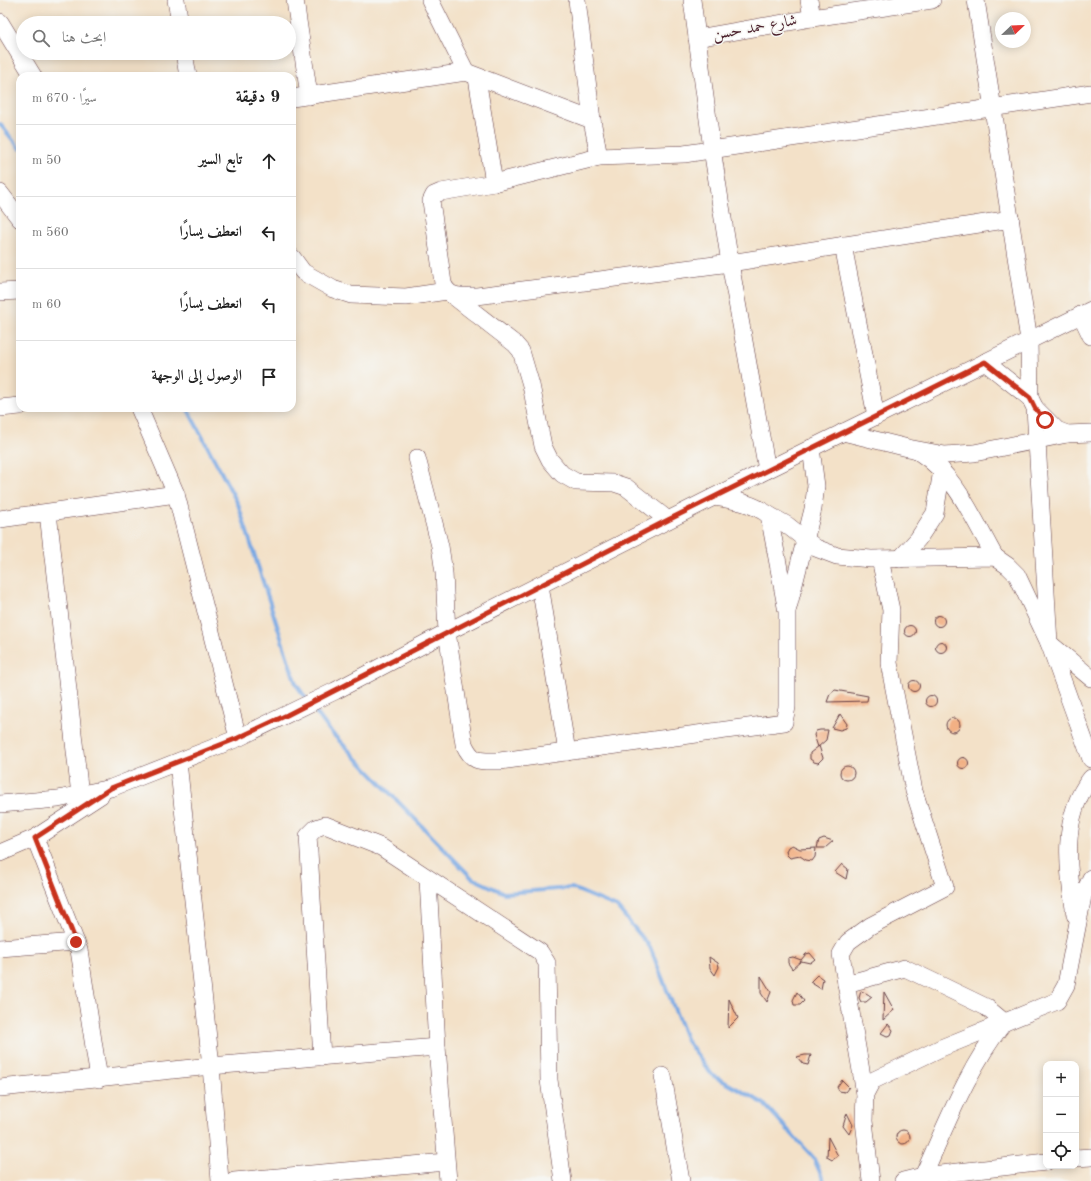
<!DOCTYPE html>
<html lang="ar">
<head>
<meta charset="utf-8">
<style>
  body { margin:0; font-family:"Old Standard TT",Amiri,serif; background:#f6f6f6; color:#222; direction:rtl }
  .controls { position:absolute; right:12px; bottom:12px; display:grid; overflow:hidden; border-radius:8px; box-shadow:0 2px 10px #0003 }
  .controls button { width:36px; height:36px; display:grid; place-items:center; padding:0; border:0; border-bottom:1px solid #e0e0e0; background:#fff; color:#222; font:20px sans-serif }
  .compass { position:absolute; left:995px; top:12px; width:36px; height:36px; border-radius:50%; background:#fff; box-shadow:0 2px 10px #0003; rotate:67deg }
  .stop { position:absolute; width:12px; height:12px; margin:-9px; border:3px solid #c8321e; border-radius:50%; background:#fff }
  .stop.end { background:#c8321e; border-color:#fff; box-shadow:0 1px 4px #0008 }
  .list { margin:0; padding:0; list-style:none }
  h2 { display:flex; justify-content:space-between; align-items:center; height:52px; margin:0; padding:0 16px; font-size:17px }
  h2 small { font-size:13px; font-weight:400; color:#767676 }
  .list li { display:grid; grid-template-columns:26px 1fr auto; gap:12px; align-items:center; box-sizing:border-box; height:72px; padding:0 16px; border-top:1px solid #e0e0e0 }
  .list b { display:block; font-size:15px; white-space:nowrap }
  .list em { font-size:13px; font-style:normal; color:#767676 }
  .icon { flex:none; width:22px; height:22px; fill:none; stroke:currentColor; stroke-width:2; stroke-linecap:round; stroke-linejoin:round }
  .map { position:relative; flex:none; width:1091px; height:1181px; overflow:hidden; direction:ltr }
  .search { position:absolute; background:#fff; box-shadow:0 2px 10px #0003; left:16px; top:16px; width:280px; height:44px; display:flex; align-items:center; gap:10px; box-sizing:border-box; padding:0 14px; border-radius:22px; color:#767676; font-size:15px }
  .panel { position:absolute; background:#fff; box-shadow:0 2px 10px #0003; left:16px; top:72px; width:280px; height:340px; border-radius:12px; direction:rtl }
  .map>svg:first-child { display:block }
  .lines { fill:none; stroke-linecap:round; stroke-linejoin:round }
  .stream { stroke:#79a8e3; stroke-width:4 }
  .building { fill:#f2b084 }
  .minor-casing { stroke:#633c43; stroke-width:18 }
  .minor { stroke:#fff; stroke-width:17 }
  .route { stroke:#c8321e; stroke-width:5 }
  .labels { text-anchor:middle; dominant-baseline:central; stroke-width:3; stroke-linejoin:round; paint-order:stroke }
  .street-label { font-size:16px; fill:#4a1f2b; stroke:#f6f6f2 }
</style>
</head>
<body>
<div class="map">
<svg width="1091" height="1181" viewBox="0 0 1091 1181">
  <rect width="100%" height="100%" fill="#f6f6f2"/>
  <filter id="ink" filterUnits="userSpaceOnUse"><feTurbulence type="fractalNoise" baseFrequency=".025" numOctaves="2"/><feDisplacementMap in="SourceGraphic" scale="8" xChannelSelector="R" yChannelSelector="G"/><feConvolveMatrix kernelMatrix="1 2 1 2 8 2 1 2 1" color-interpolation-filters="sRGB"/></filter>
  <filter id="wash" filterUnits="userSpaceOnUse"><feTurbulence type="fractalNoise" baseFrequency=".012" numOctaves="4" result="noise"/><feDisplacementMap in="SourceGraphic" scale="16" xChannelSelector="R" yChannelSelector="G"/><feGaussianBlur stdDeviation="0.9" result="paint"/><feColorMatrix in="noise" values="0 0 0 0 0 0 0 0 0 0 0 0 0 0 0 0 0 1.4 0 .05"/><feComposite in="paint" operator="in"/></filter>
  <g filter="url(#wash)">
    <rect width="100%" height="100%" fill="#f3e1c8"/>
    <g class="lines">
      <!-- stream -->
      <g class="stream">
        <path d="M0,124L20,149"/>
        <path d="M187,408L238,504L296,684L307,700"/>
        <path d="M312,707L330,731L472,878L504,893L572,888L617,907L650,947L687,1041L712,1075L763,1103L813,1157L824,1181"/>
      </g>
    </g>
    <g id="blocks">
      <!-- building -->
      <g class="building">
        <circle cx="939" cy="621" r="5.5"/>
        <circle cx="910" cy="631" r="5.5"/>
        <circle cx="941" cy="647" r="5.5"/>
        <circle cx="914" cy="686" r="5.5"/>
        <path d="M835,690L868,696L867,701L827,702L830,694Z"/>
        <circle cx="931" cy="701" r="5.5"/>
        <path d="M840,714L847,724L846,728L840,730L832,728Z"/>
        <circle cx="953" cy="725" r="7"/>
        <path d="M820,730H828L826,740L818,747L814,735L816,731Z"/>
        <path d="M819,746L823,758L818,763L814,762L810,759V753Z"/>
        <circle cx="963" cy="763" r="5.5"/>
        <circle cx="847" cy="773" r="7"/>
        <path d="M824,838L833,841L825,848H817L819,840Z"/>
        <path d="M792,845L800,849L816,848L815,857L812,861L806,860L800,856L790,858L787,855L786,851L788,847Z"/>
        <path d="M842,864L848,869L846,879L835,872Z"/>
        <path d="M810,953L815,959L810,963L801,961L792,969L788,963V958L793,957L801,960L806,954Z"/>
        <path d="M709,957L718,963L719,967L715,975L710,968Z"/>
        <path d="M817,975L823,979L821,989L810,982Z"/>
        <path d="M761,976L771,992L767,1002L761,993Z"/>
        <path d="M861,991L866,993L872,997L866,1002H861L859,998Z"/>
        <path d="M797,992L804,1001L800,1005H794L793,1000Z"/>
        <path d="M884,992L894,1010L883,1020Z"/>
        <path d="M729,999L738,1018L728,1028Z"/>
        <path d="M888,1024L893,1030L891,1035L887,1036L881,1033Z"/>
        <path d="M805,1055H811L808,1065L803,1064L797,1057Z"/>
        <path d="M842,1080L849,1087L845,1092L839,1091L837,1087Z"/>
        <path d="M847,1113L853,1125L849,1134L843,1126Z"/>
        <circle cx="903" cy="1137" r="7"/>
        <path d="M828,1137L838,1156L832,1160L827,1157Z"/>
      </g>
    </g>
  </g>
  <g filter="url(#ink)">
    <use href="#blocks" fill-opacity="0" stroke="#633c43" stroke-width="1"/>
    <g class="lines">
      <!-- minor casing -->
      <g class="minor-casing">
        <g id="minor">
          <path d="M176,0L180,23"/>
          <path d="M295,0L309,96"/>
          <path d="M430,0L466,72"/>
          <path d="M577,0L592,120"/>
          <path d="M692,0L712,149L730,263L767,470"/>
          <path d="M809,0L812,18"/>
          <path d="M976,0L1029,340L1030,398"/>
          <path d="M0,22L33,76"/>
          <path d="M697,38L812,18L932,0"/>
          <path d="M184,53L188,76"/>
          <path d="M477,78L494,183"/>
          <path d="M292,98L466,72L592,120L599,157"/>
          <path d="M0,193L20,219"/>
          <path d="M1011,219L730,263L477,296C463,296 448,299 443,283L431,201L434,195L441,192L494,183L599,157L684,154L1091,93"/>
          <path d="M843,245L876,416"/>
          <path d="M292,257L303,272L333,289L351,295L406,297L447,291"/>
          <path d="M0,292L20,291"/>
          <path d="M452,295L515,344L521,351L531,385L543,446L550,460L562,474L576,482L614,483L626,487L668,520"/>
          <path d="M1081,315L1091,336"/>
          <path d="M985,362L1030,398L1035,408L1049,643L1091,759"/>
          <path d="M0,408L20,406"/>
          <path d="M139,408L176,494L238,738"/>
          <path d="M1035,408L1057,430L1067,434L1091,433"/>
          <path d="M843,432L908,448L945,455L974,453L1067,434"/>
          <path d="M919,452C956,475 974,520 995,557"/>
          <path d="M417,458L440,546L444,573L447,632L464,744C473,764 481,761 500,761L784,722L787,707V612L769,515C752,503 735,500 714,497"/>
          <path d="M48,513L80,795"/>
          <path d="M769,515L787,525L816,548L837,556L871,559L995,557L1008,566L1017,575L1049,643L1091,678"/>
          <path d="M0,519L176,494"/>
          <path d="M900,559L918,539L935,513L942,470"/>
          <path d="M540,585L567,752"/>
          <path d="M788,608L813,509L816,486L811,448"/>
          <path d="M178,762L211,1066L220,1181"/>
          <path d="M0,804L58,799L111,788L238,738L335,691L447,632L767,470L1091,310"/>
          <path d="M35,838L79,950L99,1079"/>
          <path d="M0,853L35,838L101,795"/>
          <path d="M428,879L437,1047L448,1181"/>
          <path d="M1075,915C1068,869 1060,817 1091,778"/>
          <path d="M0,948L76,942"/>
          <path d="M846,984L905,968L986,1007L1004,1022C968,1068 947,1123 923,1176"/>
          <path d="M322,1057L308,836L316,828L325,825L381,847L540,952L547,963L549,1080L563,1181"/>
          <path d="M663,1076L681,1181"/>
          <path d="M0,1088L211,1066L437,1047"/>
          <path d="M865,1094L841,954L848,942L870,926L945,887L914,791L889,663L891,610L880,559"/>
          <path d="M1076,1158L1091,1157"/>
          <path d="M234,1181L446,1162"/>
          <path d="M871,1181L864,1121L865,1094L872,1081L941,1048L1057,1001L1066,985L1083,896L1091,878"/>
          <path d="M903,1181L923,1176L1046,1162"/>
        </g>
      </g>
      <!-- minor -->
      <use href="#minor" class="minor"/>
    </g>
  </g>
  <g class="lines" filter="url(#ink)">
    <!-- route -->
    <path class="route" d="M76,942L35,838L111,788L238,738L287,715L668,520L985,362L1030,398L1035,408L1045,420"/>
  </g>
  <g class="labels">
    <!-- street labels -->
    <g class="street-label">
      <text transform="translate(755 28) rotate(-10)">شارع حمد حسن</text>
    </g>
  </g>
</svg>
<div class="controls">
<button>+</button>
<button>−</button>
<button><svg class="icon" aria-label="locate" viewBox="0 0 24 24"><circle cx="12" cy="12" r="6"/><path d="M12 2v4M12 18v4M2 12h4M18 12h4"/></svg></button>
</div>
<svg class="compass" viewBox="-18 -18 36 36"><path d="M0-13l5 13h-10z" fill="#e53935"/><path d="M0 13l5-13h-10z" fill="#767676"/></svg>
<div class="stop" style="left:1045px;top:420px"></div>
<div class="stop end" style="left:76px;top:942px"></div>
<div class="search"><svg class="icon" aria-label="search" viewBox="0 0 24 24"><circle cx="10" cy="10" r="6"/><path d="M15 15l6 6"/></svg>ابحث هنا</div>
<section class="panel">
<h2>9 دقيقة<small>سيرًا · 670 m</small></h2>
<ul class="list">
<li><svg class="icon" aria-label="ahead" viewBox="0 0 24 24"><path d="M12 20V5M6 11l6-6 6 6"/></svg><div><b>تابع السير</b></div><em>50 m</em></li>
<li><svg class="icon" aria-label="left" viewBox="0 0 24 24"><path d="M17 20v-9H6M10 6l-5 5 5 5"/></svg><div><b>انعطف يسارًا</b></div><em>560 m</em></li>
<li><svg class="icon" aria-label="left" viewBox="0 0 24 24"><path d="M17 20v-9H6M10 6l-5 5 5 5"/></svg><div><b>انعطف يسارًا</b></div><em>60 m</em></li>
<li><svg class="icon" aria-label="arrive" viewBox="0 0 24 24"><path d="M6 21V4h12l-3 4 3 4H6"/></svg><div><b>الوصول إلى الوجهة</b></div></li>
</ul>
</section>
</div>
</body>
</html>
